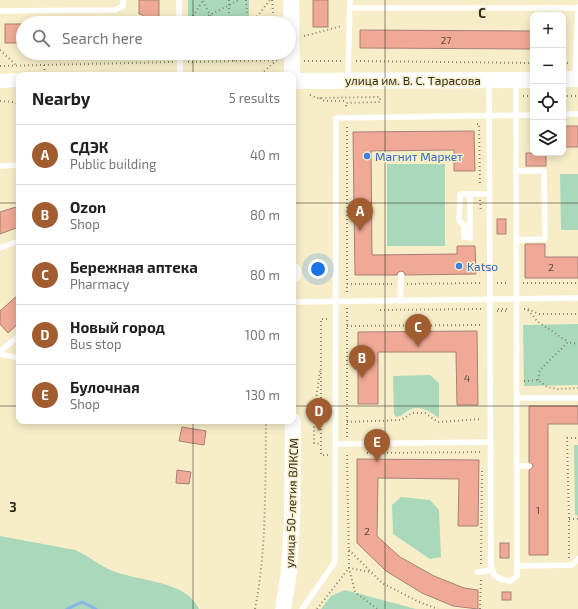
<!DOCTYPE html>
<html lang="en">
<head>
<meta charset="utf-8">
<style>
  body { margin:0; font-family:"Exo 2",sans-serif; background:#f2f2f2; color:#202124 }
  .controls { position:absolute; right:12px; top:12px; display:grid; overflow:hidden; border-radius:8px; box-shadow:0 2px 10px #0003 }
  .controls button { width:36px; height:36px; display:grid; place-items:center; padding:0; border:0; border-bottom:1px solid #e0e0e0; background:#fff; color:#202124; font:20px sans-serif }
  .you { position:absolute; left:318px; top:269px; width:14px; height:14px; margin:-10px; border:3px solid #fff; border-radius:50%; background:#1a73e8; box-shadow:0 0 0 6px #1a73e833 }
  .badge { display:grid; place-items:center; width:26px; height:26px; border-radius:50%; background:#a15c30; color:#fff; font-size:13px; font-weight:700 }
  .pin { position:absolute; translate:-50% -33px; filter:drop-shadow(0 1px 2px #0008) }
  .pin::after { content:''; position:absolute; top:21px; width:14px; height:12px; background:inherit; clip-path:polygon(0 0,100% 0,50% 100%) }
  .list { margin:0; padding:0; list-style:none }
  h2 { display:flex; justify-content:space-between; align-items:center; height:52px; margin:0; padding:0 16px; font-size:17px }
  h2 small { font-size:13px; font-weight:400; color:#757577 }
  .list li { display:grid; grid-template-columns:26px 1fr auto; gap:12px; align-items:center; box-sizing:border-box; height:60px; padding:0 16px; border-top:1px solid #e0e0e0 }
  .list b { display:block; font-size:15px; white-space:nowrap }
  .list p { margin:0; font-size:13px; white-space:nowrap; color:#757577 }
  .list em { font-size:13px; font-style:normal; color:#757577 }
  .icon { flex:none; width:22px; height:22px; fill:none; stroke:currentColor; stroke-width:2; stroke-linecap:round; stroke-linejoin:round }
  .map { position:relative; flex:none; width:578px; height:609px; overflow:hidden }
  .search { position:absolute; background:#fff; box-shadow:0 2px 10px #0003; left:16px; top:16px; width:280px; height:44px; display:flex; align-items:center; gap:10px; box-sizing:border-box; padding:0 14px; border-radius:22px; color:#757577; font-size:15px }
  .panel { position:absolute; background:#fff; box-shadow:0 2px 10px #0003; left:16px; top:72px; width:280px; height:352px; border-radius:8px }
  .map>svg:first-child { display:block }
  .green { fill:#a9d9ba }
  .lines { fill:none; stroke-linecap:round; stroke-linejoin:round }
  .stream { stroke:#87b5e7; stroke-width:3 }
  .building { fill:#efa996; stroke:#a78177 }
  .path { stroke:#8a856c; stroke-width:2; stroke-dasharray:1 3; stroke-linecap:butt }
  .service { stroke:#fff; stroke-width:5.5 }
  .tertiary { stroke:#fff; stroke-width:14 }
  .secondary { stroke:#fff; stroke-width:16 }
  .grid { fill:none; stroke:#2f2c1e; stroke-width:1; stroke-opacity:0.55 }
  .shop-dot { fill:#3f7fe0; stroke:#f7eec9; stroke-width:1.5 }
  .labels { text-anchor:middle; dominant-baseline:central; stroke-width:3; stroke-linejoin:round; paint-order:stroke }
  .number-label { font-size:10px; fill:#5f4b3c }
  .street-label { font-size:12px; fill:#2f2c1e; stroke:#f7eec9 }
  .shop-label { font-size:12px; fill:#366cbe; stroke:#f7eec9; text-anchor:start }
  .grid-label { font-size:13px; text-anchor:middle; font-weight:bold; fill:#2f2c1e; stroke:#f7eec9; stroke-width:3; stroke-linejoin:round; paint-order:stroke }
</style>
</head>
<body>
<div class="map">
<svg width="578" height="609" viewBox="0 0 578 609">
  <rect width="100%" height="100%" fill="#f7eec9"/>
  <!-- green -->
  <g class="green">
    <rect x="188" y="0" width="61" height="23"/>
    <path d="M188,53H249V57L188,58Z"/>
    <rect x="387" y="164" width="58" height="82"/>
    <path d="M560,174H578V230H561Z"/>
    <path d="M578,324V385L524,386L523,325Z"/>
    <path d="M430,375L439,383V418C431,412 420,404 409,410C404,413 402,416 396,417L394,414L393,376Z"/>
    <path d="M574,445H578V515H575Z"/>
    <path d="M401,497L430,500L439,510L441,557L430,559L393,534L392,505Z"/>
    <path d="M0,536L75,550C89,556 100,566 113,571C140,582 186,580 199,609H0Z"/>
    <path d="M345,590L416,609H321L331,596Z"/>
  </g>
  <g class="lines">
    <!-- stream -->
    <path class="stream" d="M67,609L82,602L96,609"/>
  </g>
  <!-- building -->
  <g class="building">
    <path d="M139,0H159V23H143V15L139,14Z"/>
    <rect x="313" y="0" width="15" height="27"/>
    <rect x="5" y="24" width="18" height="19"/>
    <path d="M360,30L533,31V49L360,48Z"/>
    <rect x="563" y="126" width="15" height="21"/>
    <path d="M474,131L475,171H454V150L371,151L372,255L457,254V246H475L476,274L405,275L404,272L401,271L398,272L397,275H355L353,132Z"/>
    <rect x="526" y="153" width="20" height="13"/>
    <path d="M19,206V227L0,234V212Z"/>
    <rect x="497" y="219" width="9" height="15"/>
    <path d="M525,244H545V257H578V278H525Z"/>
    <path d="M19,294V323L8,333L0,324V311Z"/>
    <path d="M477,331L478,405H457L456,352H378V404H358V332Z"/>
    <path d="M529,406H578V424H548V555H529V470L531,469L533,466L532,464L529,462Z"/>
    <path d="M182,427L206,431L204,445L179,441Z"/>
    <path d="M357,459L479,460L478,526H458L459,479L378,478L377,536L400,557L434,576L464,588L478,590V609L453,606L422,593L386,571L357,543Z"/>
    <path d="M177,470L191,472L189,484L176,483Z"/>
    <rect x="500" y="543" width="9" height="15"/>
    <rect x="502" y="592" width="9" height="8"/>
  </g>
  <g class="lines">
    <!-- path -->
    <g class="path">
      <path d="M229,0V23"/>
      <path d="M246,0L248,23"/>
      <path d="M272,0L274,23"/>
      <path d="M203,1L214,23"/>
      <path d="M229,16L241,23"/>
      <path d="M189,23L203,0"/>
      <path d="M194,23L239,0"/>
      <path d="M252,23L270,0"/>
      <path d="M304,36L342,26"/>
      <path d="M0,50L16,65"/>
      <path d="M233,53L234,59"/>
      <path d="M234,61L237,53"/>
      <path d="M304,61H342"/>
      <path d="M356,61L533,63"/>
      <path d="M188,62L278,60"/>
      <path d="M563,63H569"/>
      <path d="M44,65L45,75"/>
      <path d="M0,66L173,62"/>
      <path d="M261,74L277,60"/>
      <path d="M310,95L317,98L380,97V102L346,103V107"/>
      <path d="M523,96H533"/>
      <path d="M563,96H578"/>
      <path d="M320,98L324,101H344L346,103"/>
      <path d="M0,101L13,102L19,104"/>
      <path d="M477,124H479L480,186"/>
      <path d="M347,127V294"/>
      <path d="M480,200L481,212"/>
      <path d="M497,283H509"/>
      <path d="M523,283H578"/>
      <path d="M347,284H393"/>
      <path d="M407,284L483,283"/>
      <path d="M347,308V438"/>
      <path d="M498,309H510"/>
      <path d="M524,309H528L539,314H578"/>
      <path d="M380,310L484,309"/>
      <path d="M528,310L537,321L568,342"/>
      <path d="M497,311H509"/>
      <path d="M347,326L483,325"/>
      <path d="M320,371L314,413V443L321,444"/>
      <path d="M538,380L540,370L568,342L578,344"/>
      <path d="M524,381L538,380L547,387L558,389L578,388"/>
      <path d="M347,422L401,420L412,413H425L438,422L482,419"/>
      <path d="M367,453L482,452"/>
      <path d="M328,455H321V319H328"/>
      <path d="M569,519H578"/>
      <path d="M349,550L370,571"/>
      <path d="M569,558V519L567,438H578"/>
      <path d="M481,564L482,470"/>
      <path d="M255,609C267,548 265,483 266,421"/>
      <path d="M317,609L349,568L347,452"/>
      <path d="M377,609L355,592L349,568L371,572L382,583L419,602L438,609"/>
      <path d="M480,609L481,578"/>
    </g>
    <!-- service -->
    <g class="service">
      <path d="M179,0V23"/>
      <path d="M349,8H578"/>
      <path d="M0,11L115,10L123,6V0"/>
      <path d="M180,53V75"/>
      <path d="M575,78L578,7"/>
      <path d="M348,80L350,0"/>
      <path d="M489,82L491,566L494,575L503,580L511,581L517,576V566L516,82"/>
      <path d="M563,114H578"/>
      <path d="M0,166L19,165"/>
      <path d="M517,171H544L545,239L517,240"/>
      <path d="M470,194V238L464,237V225L459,220L460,194H489"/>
      <path d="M0,248L19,241"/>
      <path d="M400,301L401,275"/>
      <path d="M293,302L578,298"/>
      <path d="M0,351L19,336"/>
      <path d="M0,354L19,358"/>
      <path d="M518,398H578"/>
      <path d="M336,444L491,442"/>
      <path d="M518,466H529"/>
      <path d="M517,566L572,565L578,559"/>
      <path d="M478,572L492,570"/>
      <path d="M302,609L335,562L336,118L533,115"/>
    </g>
    <!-- tertiary -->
    <path class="tertiary" d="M0,81L19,80"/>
    <!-- secondary -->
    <g class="secondary">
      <path d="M291,0L292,75"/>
      <path d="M563,79H578"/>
      <path d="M293,81L533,80"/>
      <path d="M293,271V275"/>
      <path d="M283,609L289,572L292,520L293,421"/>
    </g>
  </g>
  <!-- grid -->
  <path class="grid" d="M193,0V23M385,0V609M193,53V75M0,203H19M293,203H578M0,406H19M293,406H578M193,421V609"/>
  <!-- markers -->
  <g class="shop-dot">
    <circle cx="367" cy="156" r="4"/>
    <circle cx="459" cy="266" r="4"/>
  </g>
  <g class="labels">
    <!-- number labels -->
    <g class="number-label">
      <text x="446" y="40">27</text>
      <text x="551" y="267">2</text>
      <text x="467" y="378">4</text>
      <text x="538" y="510">1</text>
      <text x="367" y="531">2</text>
    </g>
    <!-- street labels -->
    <g class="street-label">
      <text x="413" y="80">улица им. В. С. Тарасова</text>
      <text transform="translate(291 503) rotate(-88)">улица 50-летия ВЛКСМ</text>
    </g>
    <!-- shop labels -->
    <g class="shop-label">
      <text x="375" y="156">Магнит Маркет</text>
      <text x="467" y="266">Katso</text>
    </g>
  </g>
  <g class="grid-label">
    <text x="482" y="18">C</text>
    <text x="13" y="512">3</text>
  </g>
</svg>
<div class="controls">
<button>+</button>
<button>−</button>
<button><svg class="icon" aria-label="locate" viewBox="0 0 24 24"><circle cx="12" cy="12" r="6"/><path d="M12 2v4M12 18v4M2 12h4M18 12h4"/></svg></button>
<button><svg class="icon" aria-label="layers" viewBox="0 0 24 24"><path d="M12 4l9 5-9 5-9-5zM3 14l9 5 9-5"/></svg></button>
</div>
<div class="you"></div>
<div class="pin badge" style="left:360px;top:231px">A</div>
<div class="pin badge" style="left:362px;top:378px">B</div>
<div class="pin badge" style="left:418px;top:347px">C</div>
<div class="pin badge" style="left:319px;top:431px">D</div>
<div class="pin badge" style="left:377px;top:462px">E</div>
<div class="search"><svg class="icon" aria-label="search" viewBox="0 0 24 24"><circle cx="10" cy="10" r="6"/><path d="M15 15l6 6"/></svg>Search here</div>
<section class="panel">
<h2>Nearby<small>5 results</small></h2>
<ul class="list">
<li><span class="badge">A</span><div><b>СДЭК</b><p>Public building</p></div><em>40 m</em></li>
<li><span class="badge">B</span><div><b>Ozon</b><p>Shop</p></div><em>80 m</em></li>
<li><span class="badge">C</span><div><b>Бережная аптека</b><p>Pharmacy</p></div><em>80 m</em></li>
<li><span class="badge">D</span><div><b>Новый город</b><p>Bus stop</p></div><em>100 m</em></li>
<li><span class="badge">E</span><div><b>Булочная</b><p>Shop</p></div><em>130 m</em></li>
</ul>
</section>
</div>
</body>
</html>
